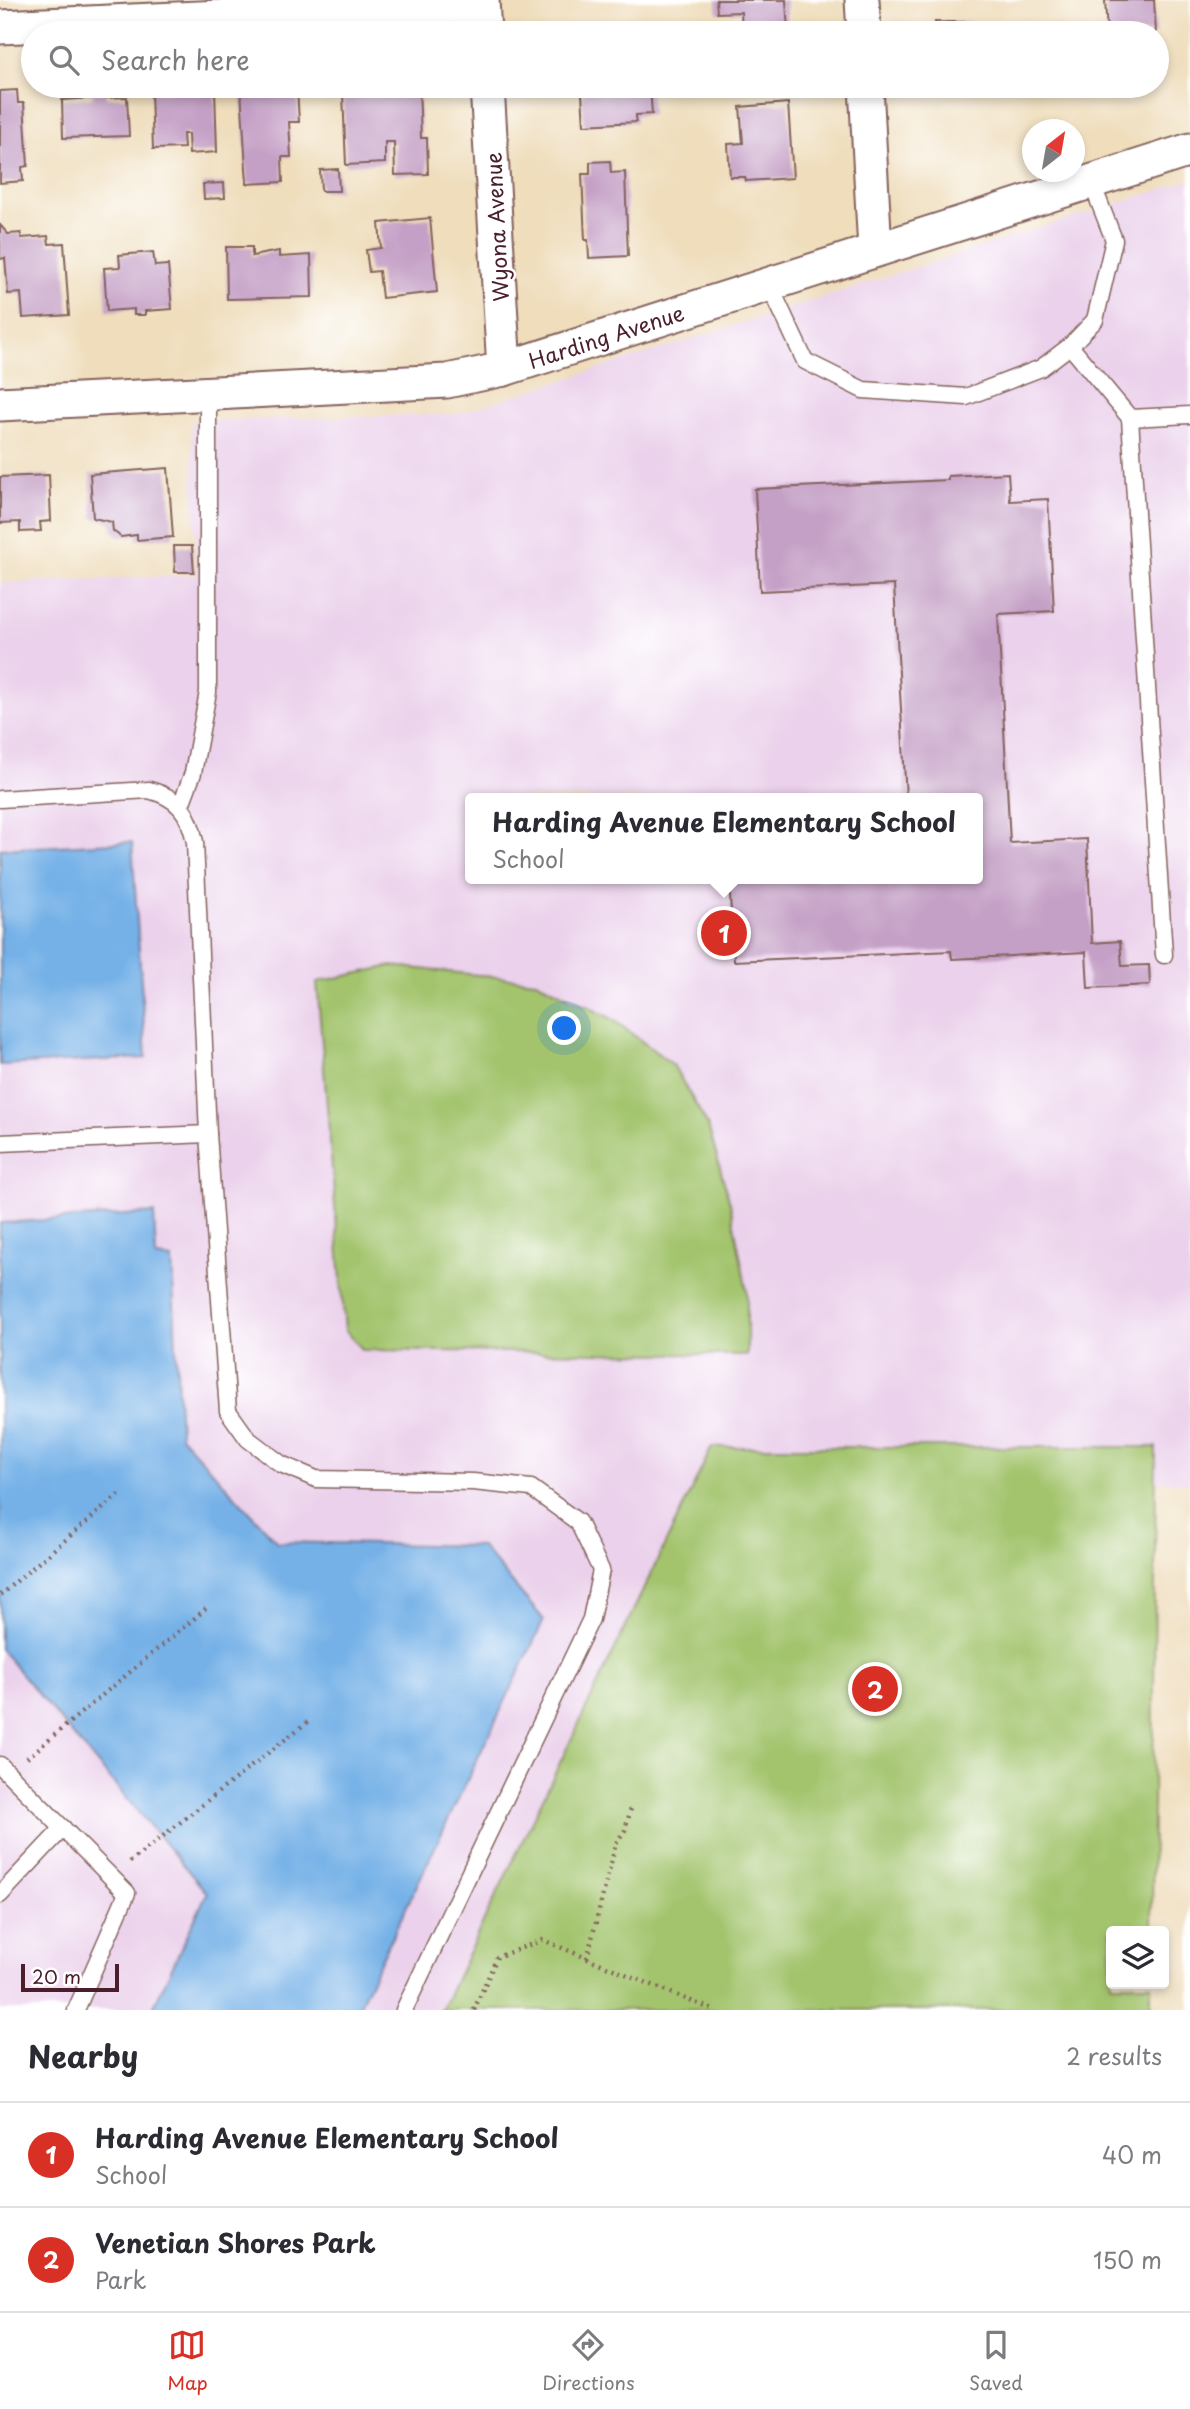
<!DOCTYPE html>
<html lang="en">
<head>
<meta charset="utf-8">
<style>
  body { margin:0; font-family:"Playpen Sans",sans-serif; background:#f2f2f3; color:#2b2b33 }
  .controls { position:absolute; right:21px; bottom:21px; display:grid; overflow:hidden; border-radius:7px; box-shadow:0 4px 10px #0003 }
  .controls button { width:63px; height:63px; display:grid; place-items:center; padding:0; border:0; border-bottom:2px solid #e1e1e2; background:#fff; color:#2b2b33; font:35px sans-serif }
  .compass { position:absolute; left:1022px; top:119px; width:63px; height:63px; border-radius:50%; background:#fff; box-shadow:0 4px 10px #0003; rotate:31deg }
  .scale { position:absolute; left:21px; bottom:18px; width:98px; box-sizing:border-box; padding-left:7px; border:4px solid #4a1f2b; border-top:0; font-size:19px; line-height:24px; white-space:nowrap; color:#4a1f2b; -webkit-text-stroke:5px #fff; paint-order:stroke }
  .you { position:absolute; left:565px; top:1029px; width:24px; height:24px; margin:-18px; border:5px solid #fff; border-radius:50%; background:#1a73e8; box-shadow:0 0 0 10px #1a73e833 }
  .badge { display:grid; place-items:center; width:46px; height:46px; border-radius:50%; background:#d93025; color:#fff; font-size:23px; font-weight:700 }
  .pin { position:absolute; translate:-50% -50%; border:4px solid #fff; box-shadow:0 2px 7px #0006 }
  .popup { position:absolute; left:465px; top:793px; width:518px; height:91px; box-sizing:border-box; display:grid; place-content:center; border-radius:7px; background:#fff; filter:drop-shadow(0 2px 5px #0005); font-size:23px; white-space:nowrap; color:#7c7c81 }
  .popup b { font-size:26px; color:#2b2b33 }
  .popup::after { content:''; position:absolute; left:50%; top:100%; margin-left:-14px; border:14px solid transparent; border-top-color:#fff }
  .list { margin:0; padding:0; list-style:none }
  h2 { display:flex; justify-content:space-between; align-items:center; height:91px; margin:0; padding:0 28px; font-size:30px }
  h2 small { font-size:23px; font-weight:400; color:#7c7c81 }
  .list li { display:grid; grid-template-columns:46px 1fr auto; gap:21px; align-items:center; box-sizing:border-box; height:105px; padding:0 28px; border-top:2px solid #e1e1e2 }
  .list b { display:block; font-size:26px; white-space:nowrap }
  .list p { margin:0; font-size:23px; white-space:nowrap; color:#7c7c81 }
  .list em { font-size:23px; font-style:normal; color:#7c7c81 }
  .icon { flex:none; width:38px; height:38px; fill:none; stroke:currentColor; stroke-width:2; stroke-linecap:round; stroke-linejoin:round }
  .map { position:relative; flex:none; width:1190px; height:2010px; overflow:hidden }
  .search { position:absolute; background:#fff; box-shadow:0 4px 10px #0003; left:21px; right:21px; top:21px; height:77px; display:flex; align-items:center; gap:18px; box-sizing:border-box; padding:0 24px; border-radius:38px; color:#7c7c81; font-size:26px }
  .sheet { height:301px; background:#fff }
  nav { display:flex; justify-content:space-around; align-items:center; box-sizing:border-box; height:98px; border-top:2px solid #e1e1e2; background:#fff; font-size:19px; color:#7c7c81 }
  nav a { display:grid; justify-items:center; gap:4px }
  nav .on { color:#d93025 }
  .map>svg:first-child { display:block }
  .built { fill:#ebd1eb; fill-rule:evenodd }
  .green { fill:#a3c46d; stroke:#76724c; stroke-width:2 }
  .water { fill:#75b1e7; stroke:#606889; stroke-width:2 }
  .building { fill:#c5a0c6 }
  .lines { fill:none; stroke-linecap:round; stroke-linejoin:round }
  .lane-casing { stroke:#84625d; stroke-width:19 }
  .street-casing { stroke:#84625d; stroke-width:37 }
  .path { stroke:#84625d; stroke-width:4.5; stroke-dasharray:2 5; stroke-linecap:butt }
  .lane { stroke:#fff; stroke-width:16 }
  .street { stroke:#fff; stroke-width:33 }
  .labels { text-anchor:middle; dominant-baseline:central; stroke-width:5; stroke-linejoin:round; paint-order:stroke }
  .street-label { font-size:21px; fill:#4a1f2b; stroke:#fff }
</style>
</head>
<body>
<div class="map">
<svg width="1190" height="2010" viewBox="0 0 1190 2010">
  <rect width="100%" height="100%" fill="#fff"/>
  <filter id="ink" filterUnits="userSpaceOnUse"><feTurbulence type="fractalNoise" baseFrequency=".0143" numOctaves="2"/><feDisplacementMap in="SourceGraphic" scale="14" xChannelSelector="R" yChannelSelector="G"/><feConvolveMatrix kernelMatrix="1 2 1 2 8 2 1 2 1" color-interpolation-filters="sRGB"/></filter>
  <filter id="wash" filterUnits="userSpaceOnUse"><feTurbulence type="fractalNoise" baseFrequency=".00686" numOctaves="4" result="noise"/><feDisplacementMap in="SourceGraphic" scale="28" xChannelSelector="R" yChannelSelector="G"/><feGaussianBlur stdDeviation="1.57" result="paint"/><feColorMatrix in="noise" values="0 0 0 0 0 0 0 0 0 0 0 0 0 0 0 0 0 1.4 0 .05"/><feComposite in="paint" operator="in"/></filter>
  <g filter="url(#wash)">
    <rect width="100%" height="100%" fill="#efddbb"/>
    <!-- built -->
    <g class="built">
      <path d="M1190,180V1483L712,1447L441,2010H357L544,1620L481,1546L278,1542L180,1436L172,1259L156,1258L154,1213L0,1223V1065L146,1057L132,843L0,849V583L197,575L191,421L457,414ZM470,798H978V879H470Z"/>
      <path d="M0,1649L207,1893L152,2010H0Z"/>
    </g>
    <!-- green -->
    <g class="green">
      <path d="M392,966L536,981L611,1018L673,1065L708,1126L730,1203L747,1292V1355L363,1350L345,1330L317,982Z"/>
      <path d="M712,1447H1156L1152,1931H1111V1984H1151V2010H441Z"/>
    </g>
    <!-- water -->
    <g class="water">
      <path d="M132,842L146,1058L0,1065V849Z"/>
      <path d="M154,1213L156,1257L172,1259L180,1436L277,1542L481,1546L544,1620L357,2010H152L207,1893L0,1649V1223Z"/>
    </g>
    <g id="blocks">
      <!-- building -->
      <g class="building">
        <path d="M716,0H786L788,33H742L741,12L717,13Z"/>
        <path d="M1105,0H1154L1156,33H1107Z"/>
        <path d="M935,22H974L975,33H936Z"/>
        <path d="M391,86H419L421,138H427L428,174L395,175L394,142H385V163L346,165L343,93L391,92Z"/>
        <path d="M585,86H650L652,114L636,115V122L584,125L582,94H585Z"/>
        <path d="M297,87L299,122H289L291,157H282L283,182L247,184L241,90Z"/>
        <path d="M215,89L217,152L189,154L188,134H183L184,148L153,149L151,92Z"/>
        <path d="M17,90L18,103H24L28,166L22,167L23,181L0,183V91Z"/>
        <path d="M106,90V98L127,97L129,136L63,138L62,100L93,98L92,91Z"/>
        <path d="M788,103L793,178L746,181L745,177H730L728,144L743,143L740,107Z"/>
        <path d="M610,161L611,173L625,172L628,256L589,258L588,240H585L582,174H590V162Z"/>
        <path d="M338,169L339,191H321L320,170Z"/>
        <path d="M224,183L225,198L204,199L203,184Z"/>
        <path d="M430,218L437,292L382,298L379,271L369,272L366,250L381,248L379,223Z"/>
        <path d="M0,225L8,234L21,233V238L48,236L49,244L64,243L69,315L23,318L21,293L8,294L5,258L0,259Z"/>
        <path d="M226,247H252V256L279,251V257L311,255L312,297L227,299Z"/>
        <path d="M153,252L155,266L168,265L172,309L145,311V315H134V309L107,311L104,268L120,267L119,255Z"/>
        <path d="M168,468L173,537L137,540V535L121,537L113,531L112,522L93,518L90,474Z"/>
        <path d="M1008,473L1010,501L1048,499L1054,611L998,614L1010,843L1087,839L1092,943L1120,941L1122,966L1149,965L1150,985L1088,988L1086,952L952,959L951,951L734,961L729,879H978V798H906L894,585L760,591L755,489L948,480V476Z"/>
        <path d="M49,475L51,521L40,522L41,531L20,532V522L0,523V477Z"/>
        <path d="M174,546H192L194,572H175Z"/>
      </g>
    </g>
  </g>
  <g filter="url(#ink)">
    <use href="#blocks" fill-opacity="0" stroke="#84625d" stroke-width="2"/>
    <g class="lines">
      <!-- lane casing -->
      <g class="lane-casing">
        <g id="lane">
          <path d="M769,284L805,361L863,390L966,397L1041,368L1070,346L1095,320L1114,240L1091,181"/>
          <path d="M1070,346L1130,418L1190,415"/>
          <path d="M1130,418L1164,955"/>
          <path d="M0,799L149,790C179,798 189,812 195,842L208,1134L0,1143"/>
          <path d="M181,805L193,773L208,692V394"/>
          <path d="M208,1134L228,1411L248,1439L281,1464L316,1479L473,1482L531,1488L578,1522L601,1570L591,1619L404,2010"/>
          <path d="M0,1765L127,1893L76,2010"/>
          <path d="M0,1895L63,1828"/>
        </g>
      </g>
      <!-- street casing -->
      <g class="street-casing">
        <g id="street">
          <path d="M482,0L484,33"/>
          <path d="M862,0L864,33"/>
          <path d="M0,27L482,5"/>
          <path d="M487,86L504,369"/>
          <path d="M866,86L875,250"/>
          <path d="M0,404L447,381L504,369L1190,150"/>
        </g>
      </g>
      <!-- path -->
      <g class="path">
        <path d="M0,1595L121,1493"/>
        <path d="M27,1758L209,1606"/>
        <path d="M130,1862L311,1719"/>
        <path d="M587,1958L616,1843L625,1830L632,1805"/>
        <path d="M474,2010L497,1957L543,1940L713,2010"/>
      </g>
      <!-- lane -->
      <use href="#lane" class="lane"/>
      <!-- street -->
      <use href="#street" class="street"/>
    </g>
  </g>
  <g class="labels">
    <!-- street labels -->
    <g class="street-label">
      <text transform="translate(496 227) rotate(-93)">Wyona Avenue</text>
      <text transform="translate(606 336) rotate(-18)">Harding Avenue</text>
    </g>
  </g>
</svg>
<div class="controls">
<button><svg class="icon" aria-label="layers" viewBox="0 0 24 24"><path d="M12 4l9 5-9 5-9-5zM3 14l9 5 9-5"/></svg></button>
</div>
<svg class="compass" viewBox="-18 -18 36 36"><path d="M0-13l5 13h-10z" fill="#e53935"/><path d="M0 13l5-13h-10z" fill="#7c7c81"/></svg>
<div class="scale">20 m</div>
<div class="you"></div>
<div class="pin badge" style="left:724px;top:933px">1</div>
<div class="popup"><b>Harding Avenue Elementary School</b>School</div>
<div class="pin badge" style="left:875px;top:1689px">2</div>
<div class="search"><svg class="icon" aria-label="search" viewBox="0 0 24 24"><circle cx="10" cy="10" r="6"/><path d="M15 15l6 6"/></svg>Search here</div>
</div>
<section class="sheet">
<h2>Nearby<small>2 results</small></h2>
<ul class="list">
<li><span class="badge">1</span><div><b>Harding Avenue Elementary School</b><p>School</p></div><em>40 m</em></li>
<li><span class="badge">2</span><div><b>Venetian Shores Park</b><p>Park</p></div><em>150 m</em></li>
</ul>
</section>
<nav>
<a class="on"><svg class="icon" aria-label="map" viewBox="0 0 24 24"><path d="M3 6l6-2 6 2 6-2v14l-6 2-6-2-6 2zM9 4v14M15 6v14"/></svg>Map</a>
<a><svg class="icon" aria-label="directions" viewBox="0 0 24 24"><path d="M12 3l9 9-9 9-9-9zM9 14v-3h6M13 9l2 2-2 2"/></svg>Directions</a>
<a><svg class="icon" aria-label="saved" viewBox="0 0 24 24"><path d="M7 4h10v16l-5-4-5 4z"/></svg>Saved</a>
</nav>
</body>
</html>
